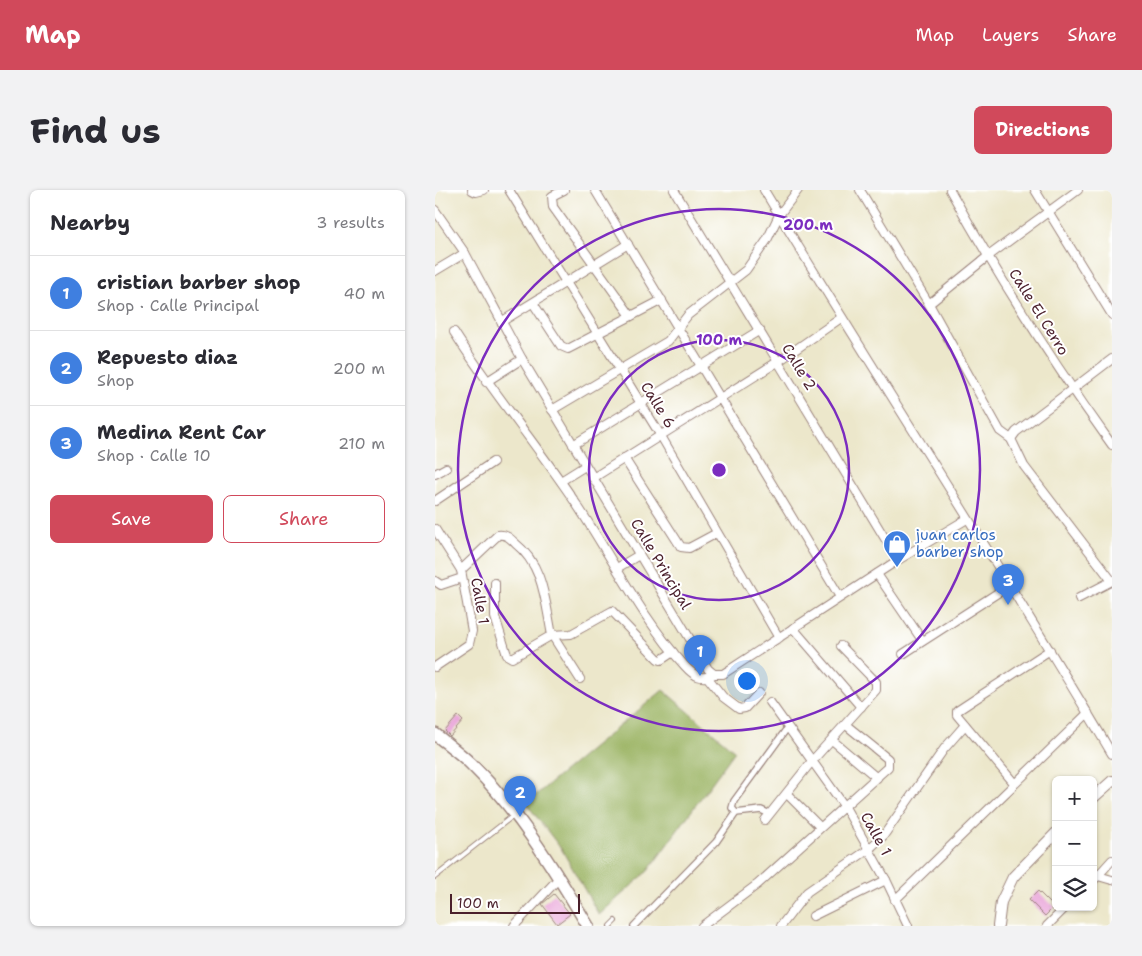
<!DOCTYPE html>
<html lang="en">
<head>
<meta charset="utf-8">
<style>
  body { margin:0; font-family:"Shantell Sans",sans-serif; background:#f2f2f3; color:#2b2b33 }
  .controls { position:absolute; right:15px; bottom:15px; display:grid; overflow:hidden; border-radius:8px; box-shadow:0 1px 4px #0004 }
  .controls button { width:45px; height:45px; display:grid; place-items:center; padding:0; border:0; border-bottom:1px solid #e1e1e2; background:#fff; color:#2b2b33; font:25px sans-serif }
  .scale { position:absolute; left:15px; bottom:12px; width:130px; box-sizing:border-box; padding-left:5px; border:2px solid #4a1f2b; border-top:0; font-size:14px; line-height:18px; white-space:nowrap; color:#4a1f2b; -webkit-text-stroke:4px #fff; paint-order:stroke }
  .you { position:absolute; left:311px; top:490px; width:18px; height:18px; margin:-12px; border:4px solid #fff; border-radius:50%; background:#1a73e8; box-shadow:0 0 0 8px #1a73e833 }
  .badge { display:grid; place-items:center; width:32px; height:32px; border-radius:50%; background:#d1495b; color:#fff; font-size:16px; font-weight:700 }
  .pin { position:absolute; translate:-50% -41px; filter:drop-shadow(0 1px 2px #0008) }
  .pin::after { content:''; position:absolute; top:26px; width:18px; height:15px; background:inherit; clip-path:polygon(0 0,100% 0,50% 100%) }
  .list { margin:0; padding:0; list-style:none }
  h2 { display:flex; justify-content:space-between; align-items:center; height:65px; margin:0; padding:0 20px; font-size:21px }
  h2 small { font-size:16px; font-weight:400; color:#7c7c81 }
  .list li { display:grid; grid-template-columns:32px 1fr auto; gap:15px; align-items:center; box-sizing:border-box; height:75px; padding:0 20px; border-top:1px solid #e1e1e2 }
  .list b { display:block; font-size:19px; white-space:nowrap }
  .list p { margin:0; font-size:16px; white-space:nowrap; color:#7c7c81 }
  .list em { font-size:16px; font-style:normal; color:#7c7c81 }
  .actions { display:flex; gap:10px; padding:15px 20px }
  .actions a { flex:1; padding:11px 0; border:1px solid #d1495b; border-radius:8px; text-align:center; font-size:18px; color:#d1495b }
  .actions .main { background:#d1495b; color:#fff }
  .icon { flex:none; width:28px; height:28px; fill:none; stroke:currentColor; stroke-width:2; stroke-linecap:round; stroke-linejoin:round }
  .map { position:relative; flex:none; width:677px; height:736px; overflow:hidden; border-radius:8px }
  header { display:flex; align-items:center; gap:30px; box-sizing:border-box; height:70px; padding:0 25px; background:#d1495b; color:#fff }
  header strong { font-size:24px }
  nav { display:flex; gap:28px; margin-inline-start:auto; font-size:18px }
  .intro { display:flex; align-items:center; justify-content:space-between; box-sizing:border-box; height:120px; padding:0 30px }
  h1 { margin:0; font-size:35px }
  .button { padding:12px 22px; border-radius:8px; background:#d1495b; color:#fff; font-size:18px; font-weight:700 }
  main { display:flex; gap:30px; padding:0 30px }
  aside { flex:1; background:#fff; border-radius:8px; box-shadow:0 1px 4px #0004 }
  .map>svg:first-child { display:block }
  .forest { fill:#9db566; stroke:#746a48 }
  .building { fill:#e8a1d7 }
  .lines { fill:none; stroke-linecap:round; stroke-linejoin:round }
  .service-casing { stroke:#9b837b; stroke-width:6 }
  .pedestrian-casing { stroke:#9b837b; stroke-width:8 }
  .minor-casing { stroke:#9b837b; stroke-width:10 }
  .tertiary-casing { stroke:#9b837b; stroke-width:12 }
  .secondary-casing { stroke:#9b837b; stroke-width:14 }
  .service { stroke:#fff; stroke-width:4 }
  .pedestrian { stroke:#fff; stroke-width:5.5 }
  .minor { stroke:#fff; stroke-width:8 }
  .tertiary { stroke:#fff; stroke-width:10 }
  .secondary { stroke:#fff; stroke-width:11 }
  .ring { fill:none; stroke:#7b2cbf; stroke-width:2.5 }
  .labels { text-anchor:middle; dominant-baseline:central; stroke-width:4; stroke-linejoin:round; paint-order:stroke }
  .street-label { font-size:15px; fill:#4a1f2b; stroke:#fff }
  .shop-label { font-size:15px; fill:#366cbe; stroke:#fff; text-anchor:start }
  .centre { fill:#7b2cbf; stroke:#fff; stroke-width:2.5 }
  .ring-label { font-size:15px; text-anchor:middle; font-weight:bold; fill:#7b2cbf; stroke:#fff; stroke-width:4; stroke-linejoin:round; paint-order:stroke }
</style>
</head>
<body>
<header>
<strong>Map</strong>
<nav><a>Map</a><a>Layers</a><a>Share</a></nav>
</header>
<div class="intro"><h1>Find us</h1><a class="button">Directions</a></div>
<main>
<aside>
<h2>Nearby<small>3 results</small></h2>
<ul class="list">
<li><span class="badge" style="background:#3f7fe0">1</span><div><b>cristian barber shop</b><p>Shop · Calle Principal</p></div><em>40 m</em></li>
<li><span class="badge" style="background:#3f7fe0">2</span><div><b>Repuesto diaz</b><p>Shop</p></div><em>200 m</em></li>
<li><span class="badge" style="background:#3f7fe0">3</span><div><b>Medina Rent Car</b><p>Shop · Calle 10</p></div><em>210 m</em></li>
</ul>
<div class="actions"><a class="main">Save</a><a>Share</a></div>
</aside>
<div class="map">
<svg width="677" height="736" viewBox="0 0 677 736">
  <rect width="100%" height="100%" fill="#fff"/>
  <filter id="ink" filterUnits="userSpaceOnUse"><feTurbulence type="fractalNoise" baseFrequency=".02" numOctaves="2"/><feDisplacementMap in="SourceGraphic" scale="10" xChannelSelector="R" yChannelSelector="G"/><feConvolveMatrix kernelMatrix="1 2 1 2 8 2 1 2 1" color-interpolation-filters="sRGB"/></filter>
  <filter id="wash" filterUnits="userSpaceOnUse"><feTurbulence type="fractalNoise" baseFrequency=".0096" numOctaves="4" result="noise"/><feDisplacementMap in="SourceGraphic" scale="20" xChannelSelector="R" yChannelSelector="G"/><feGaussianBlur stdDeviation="1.12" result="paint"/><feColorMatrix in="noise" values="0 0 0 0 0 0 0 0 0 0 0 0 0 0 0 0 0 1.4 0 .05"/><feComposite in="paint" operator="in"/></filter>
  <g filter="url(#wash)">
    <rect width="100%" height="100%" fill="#ece7cb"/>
    <!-- forest -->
    <path class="forest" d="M228,500L300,561L213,681L164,725L127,660L91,613Z"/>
    <g id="blocks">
      <!-- building -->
      <g class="building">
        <path d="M23,526L28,531L15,546L10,541Z"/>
        <path d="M603,701L619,717L610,726L594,710Z"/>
        <path d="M119,704L135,724L122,734L107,714Z"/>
      </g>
    </g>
  </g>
  <g filter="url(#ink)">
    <use href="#blocks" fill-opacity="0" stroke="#9b837b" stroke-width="1"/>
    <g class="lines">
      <!-- service casing -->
      <g class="service-casing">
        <g id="service">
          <path d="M0,687L79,625"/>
          <path d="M175,736L180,731"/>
        </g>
      </g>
      <!-- pedestrian casing -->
      <g class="pedestrian-casing">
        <g id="pedestrian">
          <path d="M301,623L297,618L299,611L353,537"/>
          <path d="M199,736L281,652L301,623L326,620L335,624"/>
        </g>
      </g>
      <!-- minor casing -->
      <g class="minor-casing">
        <g id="minor">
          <path d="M37,0L41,2L49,0"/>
          <path d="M74,0L226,246L344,448"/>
          <path d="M129,0L117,6L118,17L196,126"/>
          <path d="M160,0L405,407"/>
          <path d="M239,0L463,370"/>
          <path d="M329,0C443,189 565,374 677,564"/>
          <path d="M425,0L494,114L565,241L576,249L589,276L677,391"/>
          <path d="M515,0C564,88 618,173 677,255"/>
          <path d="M600,0L677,125"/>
          <path d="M0,20L30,63L87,169L273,479L279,484H288L463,370L532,329"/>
          <path d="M0,81L30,63"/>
          <path d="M98,113L126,156L133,159L227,110"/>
          <path d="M494,114L552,67L643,0"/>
          <path d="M66,132L193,54"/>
          <path d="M19,142C57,202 103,256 142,315C176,366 209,432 250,476C259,486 267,491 279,484"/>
          <path d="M51,192L87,169"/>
          <path d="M117,220L233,151L253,125L311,80L332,50L344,25L363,0"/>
          <path d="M576,249L581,242L677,169"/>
          <path d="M138,255L325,140"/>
          <path d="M189,268L246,357L254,358L282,343"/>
          <path d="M0,284L11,278"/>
          <path d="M158,288L344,171L406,128"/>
          <path d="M126,291L150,276"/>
          <path d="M0,311L58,272"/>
          <path d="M0,339L26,380L37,441L34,454L0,477"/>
          <path d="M182,378L204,365"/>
          <path d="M26,380L63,345C71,344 75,348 80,353C109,376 110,411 117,445L136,444L177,421L223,469L226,470L238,462"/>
          <path d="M442,384L487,450"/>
          <path d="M0,391L6,395L27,388"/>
          <path d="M60,393V427L72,465L77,468L117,445L145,489"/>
          <path d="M644,408L677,391"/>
          <path d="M358,438L426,517"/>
          <path d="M468,464L575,395"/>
          <path d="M273,488L288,507L304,519L310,518L324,503"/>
          <path d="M335,512L410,617L451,690L473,736"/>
          <path d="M397,550L442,588"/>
          <path d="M579,593L522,525V521L615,460"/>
          <path d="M352,604L385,637"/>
          <path d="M330,630L377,571L441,500V492L406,456"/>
          <path d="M663,686L677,690"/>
          <path d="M658,691L677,670"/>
          <path d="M460,710L653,523"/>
          <path d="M378,726L451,690"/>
          <path d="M79,736L124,688"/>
          <path d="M267,736L323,694L453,577V569L411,535"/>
          <path d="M346,736L372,702L434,659L449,645L509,559L530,535"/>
          <path d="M612,736L631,717"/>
        </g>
      </g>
      <!-- tertiary casing -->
      <g class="tertiary-casing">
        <g id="tertiary">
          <path d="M658,608L677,591"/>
          <path d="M563,736L566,712L578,687L621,643"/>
        </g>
      </g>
      <!-- secondary casing -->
      <g class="secondary-casing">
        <path id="secondary" d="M0,544C12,554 25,563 36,574C83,620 119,679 153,736"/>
      </g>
      <!-- service -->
      <use href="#service" class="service"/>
      <!-- pedestrian -->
      <use href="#pedestrian" class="pedestrian"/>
      <!-- minor -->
      <use href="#minor" class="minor"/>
      <!-- tertiary -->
      <use href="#tertiary" class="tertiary"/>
      <!-- secondary -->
      <use href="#secondary" class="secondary"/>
    </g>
  </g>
  <!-- distance rings -->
  <g class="ring">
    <circle cx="284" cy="280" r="130"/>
    <circle cx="284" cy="280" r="261"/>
  </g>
  <!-- icons -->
  <defs>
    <g id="shop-pin" transform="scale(1.4375)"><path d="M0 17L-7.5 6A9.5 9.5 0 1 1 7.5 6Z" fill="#3f7fe0" stroke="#fff"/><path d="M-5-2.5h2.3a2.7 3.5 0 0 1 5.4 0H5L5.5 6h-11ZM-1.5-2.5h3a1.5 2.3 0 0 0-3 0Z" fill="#fff"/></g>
  </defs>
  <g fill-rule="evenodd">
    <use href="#shop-pin" x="462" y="354"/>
  </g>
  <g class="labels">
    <!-- street labels -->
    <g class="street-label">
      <text transform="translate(604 122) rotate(58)">Calle El Cerro</text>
      <text transform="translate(364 177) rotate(59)">Calle 2</text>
      <text transform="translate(223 215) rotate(58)">Calle 6</text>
      <text transform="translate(226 374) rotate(59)">Calle Principal</text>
      <text transform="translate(45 411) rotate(80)">Calle 1</text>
      <text transform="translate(441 644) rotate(61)">Calle 1</text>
    </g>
    <!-- shop labels -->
    <g class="shop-label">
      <text x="481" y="345">juan carlos<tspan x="481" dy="17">barber shop</tspan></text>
    </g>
  </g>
  <circle cx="284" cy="280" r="8" class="centre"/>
  <g class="ring-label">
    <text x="373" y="40">200 m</text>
    <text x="284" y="155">100 m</text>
  </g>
</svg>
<div class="controls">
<button>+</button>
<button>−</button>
<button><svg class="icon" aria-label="layers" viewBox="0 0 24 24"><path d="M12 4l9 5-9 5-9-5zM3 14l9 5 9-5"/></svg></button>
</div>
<div class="scale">100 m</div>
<div class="you"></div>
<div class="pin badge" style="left:265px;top:486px;background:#3f7fe0">1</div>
<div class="pin badge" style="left:85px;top:627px;background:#3f7fe0">2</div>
<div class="pin badge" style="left:573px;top:415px;background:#3f7fe0">3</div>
</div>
</main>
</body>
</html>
